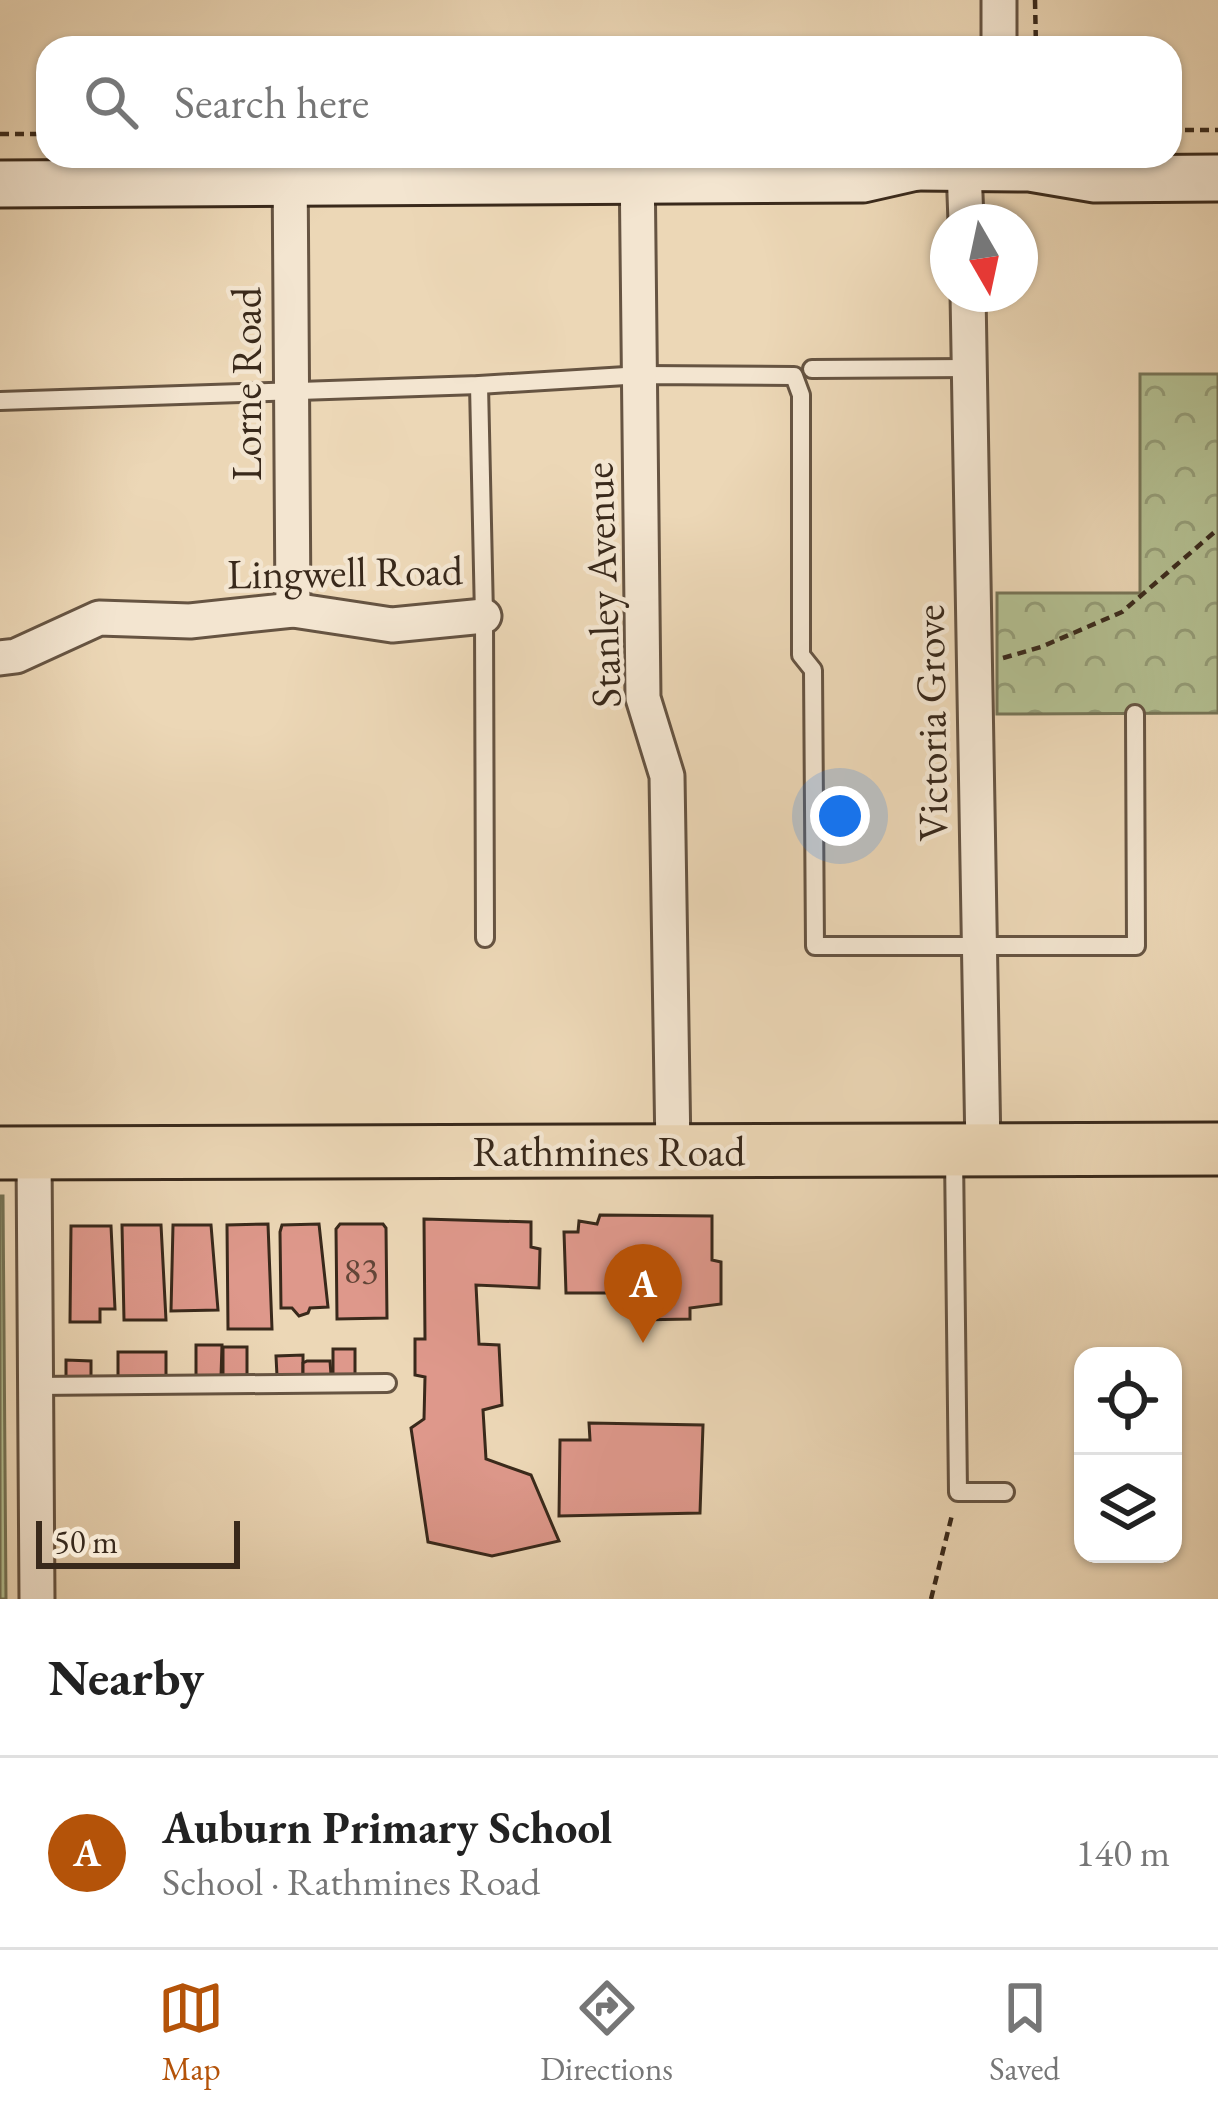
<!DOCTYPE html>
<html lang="en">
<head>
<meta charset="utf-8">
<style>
  body { margin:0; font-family:"EB Garamond",serif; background:#f2f2f2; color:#222 }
  .controls { position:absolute; right:36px; bottom:36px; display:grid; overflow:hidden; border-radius:24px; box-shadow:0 3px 9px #0004 }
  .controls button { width:108px; height:108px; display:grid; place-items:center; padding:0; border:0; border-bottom:3px solid #e0e0e0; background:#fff; color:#222; font:60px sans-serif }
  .compass { position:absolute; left:930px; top:204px; width:108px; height:108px; border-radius:50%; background:#fff; box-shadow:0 3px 9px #0004; rotate:171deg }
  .scale { position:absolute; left:36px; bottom:30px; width:204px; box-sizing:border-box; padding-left:12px; border:6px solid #39291b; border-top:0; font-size:33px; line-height:42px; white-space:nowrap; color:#39291b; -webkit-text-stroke:9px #f3e5d0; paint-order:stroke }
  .you { position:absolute; left:840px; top:816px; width:42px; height:42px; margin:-30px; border:9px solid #fff; border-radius:50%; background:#1a73e8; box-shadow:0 0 0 18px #1a73e833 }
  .badge { display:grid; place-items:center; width:78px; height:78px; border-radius:50%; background:#b45309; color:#fff; font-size:39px; font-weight:700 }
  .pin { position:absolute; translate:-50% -99px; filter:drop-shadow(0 3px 6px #0008) }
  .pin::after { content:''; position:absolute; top:63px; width:42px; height:36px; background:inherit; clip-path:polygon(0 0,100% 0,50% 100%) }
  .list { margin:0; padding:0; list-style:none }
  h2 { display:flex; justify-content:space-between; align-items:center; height:156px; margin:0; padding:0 48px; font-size:51px }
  h2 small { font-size:39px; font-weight:400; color:#767676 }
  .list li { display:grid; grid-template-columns:78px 1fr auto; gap:36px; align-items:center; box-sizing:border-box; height:192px; padding:0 48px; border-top:3px solid #e0e0e0 }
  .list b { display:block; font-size:45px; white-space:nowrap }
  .list p { margin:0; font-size:39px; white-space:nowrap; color:#767676 }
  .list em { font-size:39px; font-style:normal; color:#767676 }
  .icon { flex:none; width:66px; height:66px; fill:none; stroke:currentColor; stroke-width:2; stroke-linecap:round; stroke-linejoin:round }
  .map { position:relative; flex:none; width:1218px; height:1599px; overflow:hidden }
  .search { position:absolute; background:#fff; box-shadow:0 3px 9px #0004; left:36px; right:36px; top:36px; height:132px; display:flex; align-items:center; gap:30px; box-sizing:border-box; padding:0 42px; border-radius:36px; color:#767676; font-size:45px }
  .sheet { height:348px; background:#fff }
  nav { display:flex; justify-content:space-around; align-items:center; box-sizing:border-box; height:168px; border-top:3px solid #e0e0e0; background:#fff; font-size:33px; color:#767676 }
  nav a { display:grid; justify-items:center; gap:6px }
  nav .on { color:#b45309 }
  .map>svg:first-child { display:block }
  .park { fill:url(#park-crowns); stroke:#767456; stroke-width:3 }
  .building { fill:#de988b; stroke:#39291b; stroke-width:3 }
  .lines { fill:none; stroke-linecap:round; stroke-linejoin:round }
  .lane-casing { stroke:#665442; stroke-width:22 }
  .street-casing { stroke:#665442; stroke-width:39 }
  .secondary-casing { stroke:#39291b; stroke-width:51 }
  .primary-casing { stroke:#39291b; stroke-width:57 }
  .path { stroke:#39291b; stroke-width:4.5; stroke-dasharray:9 6; stroke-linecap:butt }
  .lane { stroke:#f3e5d0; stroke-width:16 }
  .street { stroke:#f3e5d0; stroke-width:33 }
  .secondary { stroke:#f3e5d0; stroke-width:45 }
  .primary { stroke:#ecd7b6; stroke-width:51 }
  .labels { text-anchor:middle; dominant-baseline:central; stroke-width:9; stroke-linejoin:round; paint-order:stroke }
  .number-label { font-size:36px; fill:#624537 }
  .street-label { font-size:42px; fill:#39291b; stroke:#f3e5d0 }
</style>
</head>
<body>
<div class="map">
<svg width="1218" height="1599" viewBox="0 0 1218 1599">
  <defs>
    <pattern id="park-crowns" width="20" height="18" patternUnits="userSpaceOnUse" patternTransform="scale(3)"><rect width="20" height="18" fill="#b3bf91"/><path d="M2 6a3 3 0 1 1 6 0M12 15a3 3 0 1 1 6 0" fill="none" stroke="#939b76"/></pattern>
  </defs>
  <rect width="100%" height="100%" fill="#ecd7b6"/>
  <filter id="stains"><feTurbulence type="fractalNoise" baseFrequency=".00167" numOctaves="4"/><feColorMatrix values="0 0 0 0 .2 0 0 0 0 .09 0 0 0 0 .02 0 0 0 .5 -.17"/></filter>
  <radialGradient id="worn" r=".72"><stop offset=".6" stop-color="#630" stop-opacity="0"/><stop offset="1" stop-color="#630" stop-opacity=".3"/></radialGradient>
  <!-- park -->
  <g class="park">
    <path d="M1140,374H1218V713L997,714V593H1140Z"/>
    <path d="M0,1196H3L6,1599H0Z"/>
  </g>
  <!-- building -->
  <g class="building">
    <path d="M600,1215L712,1216V1260L721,1262V1304L690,1308V1319L637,1320L633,1293H566L564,1232H578L579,1221L597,1224Z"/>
    <path d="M424,1219L531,1222V1247L540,1249L539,1288L476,1285L479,1344L499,1345L502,1405L483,1410L486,1459L531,1475L559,1541L492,1556L428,1542L411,1428L424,1419L425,1377L415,1375V1339H425Z"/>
    <path d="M268,1224L272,1329H228L227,1225Z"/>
    <path d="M319,1224L328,1307L310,1308L308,1313L299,1316L292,1308H281L280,1232L282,1225Z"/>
    <path d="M340,1224H383L386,1228L387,1318L337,1319L336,1229Z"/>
    <path d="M122,1225H161L166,1320H124Z"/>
    <path d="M173,1225H211L218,1310L171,1311Z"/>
    <path d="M71,1226H111L115,1309H100V1322H70Z"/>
    <path d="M196,1345H222L221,1376H196Z"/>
    <rect x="223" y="1347" width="24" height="29"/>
    <rect x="333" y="1349" width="22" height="26"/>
    <path d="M118,1352H166V1377L118,1378Z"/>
    <path d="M303,1355V1375L277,1376L276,1356Z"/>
    <path d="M66,1360L91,1361V1378H66Z"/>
    <path d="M307,1361H330L331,1375H303V1363Z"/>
    <path d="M589,1423L703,1425L700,1513L559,1516L560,1440H590Z"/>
  </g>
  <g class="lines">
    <!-- lane casing -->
    <g class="lane-casing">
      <g id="lane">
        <path d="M812,369L969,368"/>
        <path d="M479,385L484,616L485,938"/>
        <path d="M0,401L479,385L642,375L794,376L801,395V655L813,670L815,946H1136L1135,714"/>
        <path d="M954,1155L958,1492H1005"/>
        <path d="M35,1386L387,1383"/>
      </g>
    </g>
    <!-- street casing -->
    <g class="street-casing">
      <g id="street">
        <path d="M999,0V48"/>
        <path d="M637,157L643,698L667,776L673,1151"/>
        <path d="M290,158L293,610"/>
        <path d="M964,167L966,222"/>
        <path d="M968,294L983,1150"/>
        <path d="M0,658L16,656L99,618L190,621L293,610L392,625L484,616"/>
        <path d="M34,1154L37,1599"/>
      </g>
    </g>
    <!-- secondary casing -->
    <g class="secondary-casing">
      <g id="secondary">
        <path d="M887,161L916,167L1030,168L1095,179L1218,178"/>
        <path d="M0,184L863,179L916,167"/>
      </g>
    </g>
    <!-- primary casing -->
    <g class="primary-casing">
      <path id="primary" d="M0,1153L1218,1149"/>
    </g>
    <!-- path -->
    <g class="path">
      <path d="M1035,0L1036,48"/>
      <path d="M1170,130H1218"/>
      <path d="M0,134H48"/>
      <path d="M1003,658L1041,647L1122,612L1218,529"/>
      <path d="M931,1599L952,1515"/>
    </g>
    <!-- lane -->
    <use href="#lane" class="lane"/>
    <!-- street -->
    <use href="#street" class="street"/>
    <!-- secondary -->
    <use href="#secondary" class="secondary"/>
    <!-- primary -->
    <use href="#primary" class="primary"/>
  </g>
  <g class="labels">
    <!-- number labels -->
    <g class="number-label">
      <text x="361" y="1270">83</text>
    </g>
    <!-- street labels -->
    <g class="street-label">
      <text transform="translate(246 384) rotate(-90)">Lorne Road</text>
      <text transform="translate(345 572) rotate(-1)">Lingwell Road</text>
      <text transform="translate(602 585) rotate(-92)">Stanley Avenue</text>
      <text transform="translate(931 723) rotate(-91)">Victoria Grove</text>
      <text x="609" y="1151">Rathmines Road</text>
    </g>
  </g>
  <rect width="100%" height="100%" filter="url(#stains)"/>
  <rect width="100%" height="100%" fill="url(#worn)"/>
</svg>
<div class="controls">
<button><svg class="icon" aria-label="locate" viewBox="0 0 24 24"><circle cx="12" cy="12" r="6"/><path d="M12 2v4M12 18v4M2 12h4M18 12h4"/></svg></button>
<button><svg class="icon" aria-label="layers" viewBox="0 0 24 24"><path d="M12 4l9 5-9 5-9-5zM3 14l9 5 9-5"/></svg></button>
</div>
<svg class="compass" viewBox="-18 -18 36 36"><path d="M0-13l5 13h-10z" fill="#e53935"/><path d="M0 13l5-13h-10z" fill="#767676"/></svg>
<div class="scale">50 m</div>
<div class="you"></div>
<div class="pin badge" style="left:643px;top:1343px">A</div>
<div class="search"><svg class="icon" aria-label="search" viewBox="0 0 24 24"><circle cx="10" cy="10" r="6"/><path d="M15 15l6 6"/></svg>Search here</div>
</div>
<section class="sheet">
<h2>Nearby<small></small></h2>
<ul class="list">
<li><span class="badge">A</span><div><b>Auburn Primary School</b><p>School · Rathmines Road</p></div><em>140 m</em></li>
</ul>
</section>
<nav>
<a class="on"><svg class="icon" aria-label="map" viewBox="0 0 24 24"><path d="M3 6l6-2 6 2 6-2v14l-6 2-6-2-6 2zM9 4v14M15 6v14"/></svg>Map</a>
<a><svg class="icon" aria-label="directions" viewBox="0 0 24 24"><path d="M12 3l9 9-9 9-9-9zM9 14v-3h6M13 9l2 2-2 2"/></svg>Directions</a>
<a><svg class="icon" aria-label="saved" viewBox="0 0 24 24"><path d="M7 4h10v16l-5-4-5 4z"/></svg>Saved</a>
</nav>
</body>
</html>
